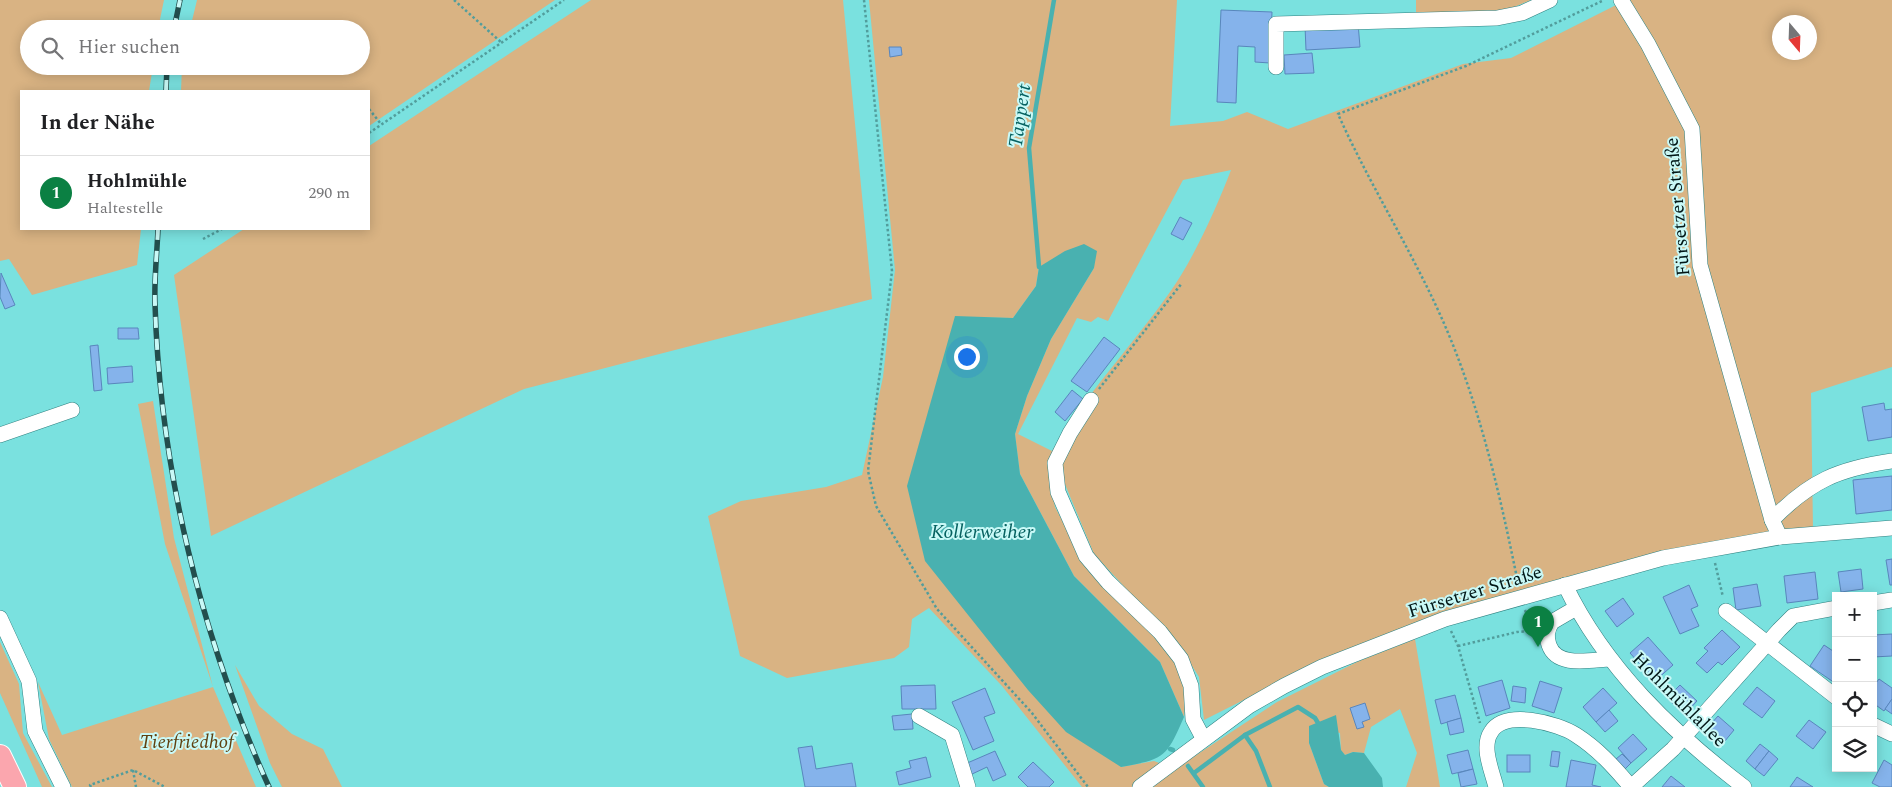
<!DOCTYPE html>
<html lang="de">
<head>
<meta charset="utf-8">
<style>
  body { margin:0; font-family:Spectral,serif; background:#f6f6f6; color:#202124 }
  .controls { position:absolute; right:15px; bottom:15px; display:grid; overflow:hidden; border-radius:0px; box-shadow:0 2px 12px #0003 }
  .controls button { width:45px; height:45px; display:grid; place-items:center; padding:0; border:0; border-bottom:1px solid #e0e0e0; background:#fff; color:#202124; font:25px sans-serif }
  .compass { position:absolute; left:1772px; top:15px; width:45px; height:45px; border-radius:50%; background:#fff; box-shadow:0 2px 12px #0003; rotate:161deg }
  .you { position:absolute; left:966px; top:356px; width:18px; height:18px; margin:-12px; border:4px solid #fff; border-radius:50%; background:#1a73e8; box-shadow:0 0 0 8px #1a73e833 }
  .badge { display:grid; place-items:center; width:32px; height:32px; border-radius:50%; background:#0b8043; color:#fff; font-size:16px; font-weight:700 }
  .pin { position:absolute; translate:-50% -41px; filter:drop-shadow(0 1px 2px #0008) }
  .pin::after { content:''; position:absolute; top:26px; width:18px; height:15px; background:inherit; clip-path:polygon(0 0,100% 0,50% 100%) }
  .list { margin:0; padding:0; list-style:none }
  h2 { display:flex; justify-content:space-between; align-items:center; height:65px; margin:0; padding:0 20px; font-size:21px }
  h2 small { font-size:16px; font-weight:400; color:#757577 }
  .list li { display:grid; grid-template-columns:32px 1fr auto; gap:15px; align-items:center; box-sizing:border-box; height:75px; padding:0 20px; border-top:1px solid #e0e0e0 }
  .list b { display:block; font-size:19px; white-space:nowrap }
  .list p { margin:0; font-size:16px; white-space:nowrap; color:#757577 }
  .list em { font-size:16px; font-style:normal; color:#757577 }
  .icon { flex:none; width:28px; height:28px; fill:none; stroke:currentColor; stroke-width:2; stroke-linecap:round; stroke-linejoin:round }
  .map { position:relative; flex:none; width:1892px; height:787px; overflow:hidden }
  .search { position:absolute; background:#fff; box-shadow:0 2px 12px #0003; left:20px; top:20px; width:350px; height:55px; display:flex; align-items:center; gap:12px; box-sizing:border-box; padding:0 18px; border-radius:28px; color:#757577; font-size:19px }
  .panel { position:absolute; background:#fff; box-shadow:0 2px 12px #0003; left:20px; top:90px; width:350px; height:140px; border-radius:0px }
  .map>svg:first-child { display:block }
  .green { fill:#d9b383; fill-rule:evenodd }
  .water { fill:#49b1b0 }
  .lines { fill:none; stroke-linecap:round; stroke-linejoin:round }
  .stream { stroke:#49b1b0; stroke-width:4.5 }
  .building { fill:#85b3eb; stroke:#5986bc }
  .minor-casing { stroke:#308180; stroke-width:16 }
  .highway-casing { stroke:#fff; stroke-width:24 }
  .path { stroke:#529d9c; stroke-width:2.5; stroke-dasharray:2.5 2.5; stroke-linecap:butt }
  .minor { stroke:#fff; stroke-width:15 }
  .highway { stroke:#fba6ae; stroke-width:22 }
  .rail-casing { stroke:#234e4d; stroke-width:5.5 }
  .rail { stroke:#c9f9f7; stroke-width:4; stroke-dasharray:11; stroke-linecap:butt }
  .labels { text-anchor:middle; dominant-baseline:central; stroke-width:4; stroke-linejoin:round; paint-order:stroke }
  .street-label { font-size:19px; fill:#021717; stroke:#c9f9f7 }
  .park-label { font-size:19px; font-style:italic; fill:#604111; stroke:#c9f9f7 }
  .water-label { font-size:20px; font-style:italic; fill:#056160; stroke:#c9f9f7 }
</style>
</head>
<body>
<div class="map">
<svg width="1892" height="787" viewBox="0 0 1892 787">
  <rect width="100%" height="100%" fill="#7ae1df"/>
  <!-- green -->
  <g class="green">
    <path d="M0,0H164L158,29H29V66H153L149,91H21V229H141L137,265L32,295L9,259L0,261Z"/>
    <path d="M197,0H555L369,126V91H181L182,66H361V29H190Z"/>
    <path d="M591,0H843L872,299L524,389L211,536L174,275L244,229H369V146Z"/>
    <path d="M869,0H1177L1170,126L1223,121L1247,112L1288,129L1463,64L1511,58L1626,0H1892V367L1811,393L1813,529L1767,534L1325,659L1204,720L1199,677L1180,647L1094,554L1052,453L1048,467L1055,507L1083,560L1158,637L1178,664L1187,689L1184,717L1160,662L1074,576L1020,474L1015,434L1027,396L1051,339L1094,268L1039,267L1036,286L1013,318L955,317L1121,767L1154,761L1175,769L1277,702L1359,661L1415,639L1440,787H1406L1417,753L1400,709L1371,727L1364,753L1353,752L1345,755L1341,751L1340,733L1309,726V743L1324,784L1329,787H1082L1002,686L929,608L912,619L909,647L894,658L787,678L740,656L708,516L741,501L826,487L862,475L883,377L895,270ZM1780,22H1810V52H1780ZM1231,170C1216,209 1194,258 1170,292C1132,346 1086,394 1052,451L1018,434L1077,318L1091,322L1098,317L1108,321L1183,180Z"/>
    <path d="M1416,0H1531L1493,16L1416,14Z"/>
    <path d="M153,401L174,538L213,687L256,787H72L49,739L38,682L62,735L213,687L165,544L138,404Z"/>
    <path d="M0,642L19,684L23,733L52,787H42L0,693Z"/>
    <path d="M235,665L259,706L292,734L323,749L342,787H282L270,763Z"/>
  </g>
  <!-- water -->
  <g class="water">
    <path d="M1084,244L1097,251L1094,268L1051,339L1027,396L1015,434L1020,474L1074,576L1160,662L1184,717C1166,758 1165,759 1121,767L1066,732L1028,690L925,561L907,486L955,316L1013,318L1036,286L1039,267L1065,251Z"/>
    <path d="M1336,715L1341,750L1345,755L1353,752L1364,753L1382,778L1383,787H1329L1324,784L1309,743V726Z"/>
  </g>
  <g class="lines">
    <!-- stream -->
    <g class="stream">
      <path d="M1039,267L1029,148L1054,0"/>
      <path d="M1245,735L1298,707L1315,718L1318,723"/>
      <path d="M1170,749L1173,750"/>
      <path d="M1188,766L1203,787"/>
      <path d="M1194,773L1245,735L1256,751L1270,787"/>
    </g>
  </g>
  <!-- building -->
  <g class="building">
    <path d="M1221,10L1272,12L1270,63L1255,62V47L1238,46L1236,103L1217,102Z"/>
    <path d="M1358,23L1360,47L1306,50L1305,26Z"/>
    <path d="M889,47H901L902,55L890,57Z"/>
    <path d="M1312,53L1314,73L1285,74L1284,55Z"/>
    <path d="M1180,217L1192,223L1183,240L1171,234Z"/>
    <path d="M1,273L15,305L5,309L0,297Z"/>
    <path d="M118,328H138L139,339H118Z"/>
    <path d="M1104,337L1120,349L1087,392L1071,381Z"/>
    <path d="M98,345L102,390L94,391L90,346Z"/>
    <path d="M132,366L133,382L108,384L107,368Z"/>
    <path d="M1072,390L1083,399L1065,421L1055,412Z"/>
    <path d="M1884,403L1885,410L1892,409V437L1868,441L1862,407Z"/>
    <path d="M1892,476V510L1856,514L1853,480Z"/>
    <path d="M1892,559V585H1890L1886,560Z"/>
    <path d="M1861,569L1863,589L1841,592L1838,572Z"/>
    <path d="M1815,572L1818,599L1787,603L1784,576Z"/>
    <path d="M1757,584L1761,606L1736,610L1733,588Z"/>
    <path d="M1689,585L1698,606L1691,609L1699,626L1680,634L1663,597Z"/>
    <path d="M1623,598L1634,614L1617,627L1605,611Z"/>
    <path d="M1722,630L1740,647L1722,665L1718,662L1707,673L1696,663L1708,651L1704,648Z"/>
    <path d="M1892,634V656L1873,657V635Z"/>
    <path d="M1648,637L1673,665L1655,681L1630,653Z"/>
    <path d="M1824,645L1836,653V675L1832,681L1810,666Z"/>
    <path d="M1879,679L1892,688V699L1884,711L1873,703V687Z"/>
    <path d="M1502,680L1510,708L1486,716L1478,687Z"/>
    <path d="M1540,681L1562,688L1554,713L1532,706Z"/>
    <path d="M935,685L936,709H902L901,686Z"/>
    <path d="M1680,685L1697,701L1684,715L1667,698Z"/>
    <path d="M1513,686L1526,688L1525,703L1511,701Z"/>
    <path d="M1757,687L1775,701L1762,718L1743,704Z"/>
    <path d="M985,688L995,713L984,717L994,741L973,750L952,702Z"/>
    <path d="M1603,688L1617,703L1596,722L1583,707Z"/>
    <path d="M1455,695L1461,718L1441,724L1435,700Z"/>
    <path d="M1892,699V714L1885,709Z"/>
    <path d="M1365,703L1370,719L1362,722L1364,727L1357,729L1350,708Z"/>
    <path d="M1609,710L1618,721L1605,732L1596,722Z"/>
    <path d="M912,714L913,729L894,730L892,716Z"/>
    <path d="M1718,716L1734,730L1720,747L1703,733Z"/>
    <path d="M1461,718L1464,732L1450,735L1447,722Z"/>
    <path d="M1809,720L1826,732L1813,749L1796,736Z"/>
    <path d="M1633,734L1647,749L1631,763L1618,748Z"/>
    <path d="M1760,744L1769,751L1755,769L1746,761Z"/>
    <path d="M812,746L816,769L852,763L856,787H805L798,748Z"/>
    <path d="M1468,750L1473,769L1452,774L1447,755Z"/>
    <path d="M995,751L1006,775L993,781L987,767L970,775L965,764Z"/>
    <path d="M1552,751L1560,752L1558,767L1550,766Z"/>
    <path d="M1769,751L1778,759L1764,776L1755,769Z"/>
    <path d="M1622,754L1631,763L1625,769L1616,759Z"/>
    <rect x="1507" y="755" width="23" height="17"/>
    <path d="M926,757L931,777L899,785L896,772L911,768L909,761Z"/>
    <path d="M1571,760L1596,765L1592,785L1601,787H1566Z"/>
    <path d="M1884,760L1892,765V787H1880L1872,783Z"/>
    <path d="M1033,762L1054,782L1049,787H1028L1018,777Z"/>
    <path d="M1473,769L1477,784L1461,787L1458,773Z"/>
    <path d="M1671,776L1685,787H1662Z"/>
    <path d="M1797,777L1813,787H1790Z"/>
  </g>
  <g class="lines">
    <!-- minor casing -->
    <g class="minor-casing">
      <g id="minor">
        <path d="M1621,0L1648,44L1692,129L1700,265L1772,520L1780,537"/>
        <path d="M1276,67V24L1497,18L1522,13L1550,0"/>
        <path d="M1091,400L1070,433L1055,463L1058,492L1086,556L1108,582L1160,632L1181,659L1191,686L1193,719L1203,738"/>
        <path d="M0,435L72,410"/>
        <path d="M1772,520C1810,481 1838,469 1892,461"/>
        <path d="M1565,585C1605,668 1672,732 1744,787"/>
        <path d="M1873,603L1892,600"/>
        <path d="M1576,608L1552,622C1547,630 1546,636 1549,645C1557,668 1590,660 1610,659"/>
        <path d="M1726,611L1836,697"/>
        <path d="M0,618L29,681L35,731L63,787"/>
        <path d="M919,716L952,735L968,787"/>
        <path d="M1873,725L1892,734"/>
        <path d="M1140,787L1249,706L1284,686L1322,667L1445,619L1663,558L1780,537L1892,528"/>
        <path d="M1496,787C1492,771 1481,747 1491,732C1505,709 1558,723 1576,735C1598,749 1614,767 1631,787"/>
        <path d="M1631,787L1673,749L1779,630L1793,616L1836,608"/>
      </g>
    </g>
    <!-- highway casing -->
    <g class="highway-casing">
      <path id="highway" d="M0,756L15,787"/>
    </g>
    <!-- path -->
    <g class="path">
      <path d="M454,0L502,43"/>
      <path d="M864,0L892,271L868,471L876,506L937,609L1032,713L1088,787"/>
      <path d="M369,109L381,124"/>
      <path d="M369,133L564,0"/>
      <path d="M203,239L222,229"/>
      <path d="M1099,389L1182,283"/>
      <path d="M1715,563L1723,597"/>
      <path d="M1518,583C1499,490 1478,397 1438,310C1407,243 1368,181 1338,114L1466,66L1604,0"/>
      <path d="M1525,610L1533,633"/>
      <path d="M1451,631L1458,646L1480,723"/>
      <path d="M1458,646L1517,632L1532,631"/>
      <path d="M133,770L136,787"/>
      <path d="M91,787L90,785L133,770L165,787"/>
    </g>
    <!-- minor -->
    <use href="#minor" class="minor"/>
    <!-- highway -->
    <use href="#highway" class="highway"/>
    <!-- rail casing -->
    <g class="rail-casing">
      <g id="rail">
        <path d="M174,29L180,0"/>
        <path d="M166,91L167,66"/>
        <path d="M158,229C157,254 154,279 155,304C160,470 201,636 269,787"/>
      </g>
    </g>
    <!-- rail -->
    <use href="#rail" class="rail"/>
  </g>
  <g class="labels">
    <!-- street labels -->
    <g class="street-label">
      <text transform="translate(1678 207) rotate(-95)">Fürsetzer Straße</text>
      <text transform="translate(1475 592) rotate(-17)">Fürsetzer Straße</text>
      <text transform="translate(1679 700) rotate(45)">Hohlmühlallee</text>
    </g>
    <!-- park labels -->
    <g class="park-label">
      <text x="187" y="742">Tierfriedhof</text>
    </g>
    <!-- water labels -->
    <g class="water-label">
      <text transform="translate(1020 116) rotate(-82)">Tappert</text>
      <text x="982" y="532">Kollerweiher</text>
    </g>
  </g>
</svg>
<div class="controls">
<button>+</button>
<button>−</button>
<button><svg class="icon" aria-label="locate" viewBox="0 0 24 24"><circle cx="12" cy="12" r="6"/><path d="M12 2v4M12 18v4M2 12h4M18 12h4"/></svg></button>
<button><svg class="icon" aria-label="layers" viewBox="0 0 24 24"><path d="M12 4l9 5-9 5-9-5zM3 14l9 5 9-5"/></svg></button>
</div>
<svg class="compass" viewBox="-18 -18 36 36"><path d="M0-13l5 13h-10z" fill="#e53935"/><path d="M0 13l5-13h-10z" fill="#757577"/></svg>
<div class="you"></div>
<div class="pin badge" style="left:1538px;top:647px">1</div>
<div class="search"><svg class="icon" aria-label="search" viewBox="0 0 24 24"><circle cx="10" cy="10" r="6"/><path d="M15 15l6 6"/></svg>Hier suchen</div>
<section class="panel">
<h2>In der Nähe<small></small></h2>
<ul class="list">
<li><span class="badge">1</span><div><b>Hohlmühle</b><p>Haltestelle</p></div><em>290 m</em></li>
</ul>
</section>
</div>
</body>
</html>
